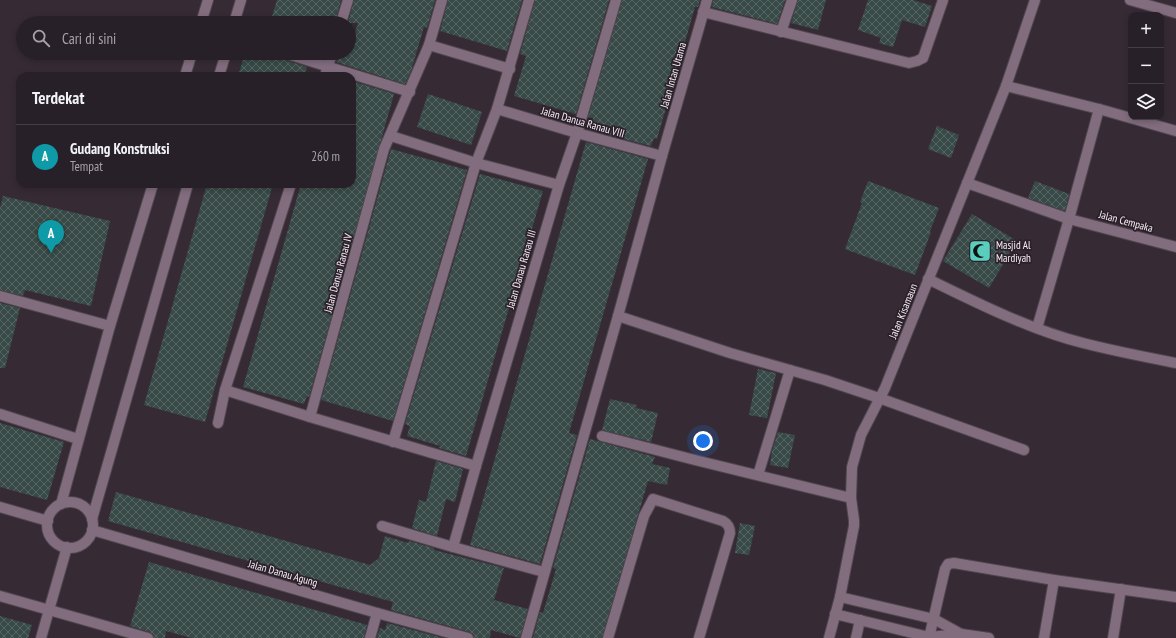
<!DOCTYPE html>
<html lang="id">
<head>
<meta charset="utf-8">
<style>
  body { margin:0; font-family:"PT Sans Narrow",sans-serif; background:#342d34; color:#f1f3f6 }
  .controls { position:absolute; right:12px; top:12px; display:grid; overflow:hidden; border-radius:8px; box-shadow:0 2px 6px #0003 }
  .controls button { width:36px; height:36px; display:grid; place-items:center; padding:0; border:0; border-bottom:1px solid #443e45; background:#282028; color:#f1f3f6; font:20px sans-serif }
  .you { position:absolute; left:703px; top:441px; width:14px; height:14px; margin:-10px; border:3px solid #fff; border-radius:50%; background:#1a73e8; box-shadow:0 0 0 6px #1a73e833 }
  .badge { display:grid; place-items:center; width:26px; height:26px; border-radius:50%; background:#5acebd; color:#fff; font-size:13px; font-weight:700 }
  .pin { position:absolute; translate:-50% -33px; filter:drop-shadow(0 1px 2px #0008) }
  .pin::after { content:''; position:absolute; top:21px; width:14px; height:12px; background:inherit; clip-path:polygon(0 0,100% 0,50% 100%) }
  .list { margin:0; padding:0; list-style:none }
  h2 { display:flex; justify-content:space-between; align-items:center; height:52px; margin:0; padding:0 16px; font-size:17px }
  h2 small { font-size:13px; font-weight:400; color:#a5a3a8 }
  .list li { display:grid; grid-template-columns:26px 1fr auto; gap:12px; align-items:center; box-sizing:border-box; height:64px; padding:0 16px; border-top:1px solid #443e45 }
  .list b { display:block; font-size:15px; white-space:nowrap }
  .list p { margin:0; font-size:13px; white-space:nowrap; color:#a5a3a8 }
  .list em { font-size:13px; font-style:normal; color:#a5a3a8 }
  .icon { flex:none; width:22px; height:22px; fill:none; stroke:currentColor; stroke-width:2; stroke-linecap:round; stroke-linejoin:round }
  .map { position:relative; flex:none; width:1176px; height:638px; overflow:hidden }
  .search { position:absolute; background:#282028; box-shadow:0 2px 6px #0003; left:16px; top:16px; width:340px; height:44px; display:flex; align-items:center; gap:10px; box-sizing:border-box; padding:0 14px; border-radius:22px; color:#a5a3a8; font-size:15px }
  .panel { position:absolute; background:#282028; box-shadow:0 2px 6px #0003; left:16px; top:72px; width:340px; height:116px; border-radius:12px }
  .map>svg:first-child { display:block }
  .building { fill:url(#building-cross-hatch) }
  .lines { fill:none; stroke-linecap:round; stroke-linejoin:round }
  .lane-casing { stroke:#514650; stroke-width:12 }
  .street-casing { stroke:#514650; stroke-width:12 }
  .lane { stroke:#826d7f; stroke-width:10 }
  .street { stroke:#826d7f; stroke-width:10 }
  .labels { text-anchor:middle; dominant-baseline:central; stroke-width:3.5; stroke-linejoin:round; paint-order:stroke }
  .street-label { font-size:11px; fill:#f7eff6; stroke:#2c212b }
  .poi-label { font-size:11px; fill:#f7eff6; stroke:#2c212b; text-anchor:start }
</style>
</head>
<body>
<div class="map">
<svg width="1176" height="638" viewBox="0 0 1176 638">
  <defs>
    <pattern id="building-cross-hatch" width="8" height="8" patternUnits="userSpaceOnUse"><rect width="8" height="8" fill="#384a47"/><path d="M0 0l8 8M0 8l8-8" fill="none" stroke="#566462"/></pattern>
  </defs>
  <rect width="100%" height="100%" fill="#362b35"/>
  <!-- building -->
  <g class="building">
    <path d="M277,0H341L335,23H270Z"/>
    <path d="M354,0H435L427,28L424,27L411,71L405,84L336,62L339,53H349L358,23H348Z"/>
    <path d="M448,0H522L507,51L440,31Z"/>
    <path d="M535,0H609L576,114L514,96L526,56L520,54Z"/>
    <path d="M622,0H700L698,7H695L657,139L654,138L651,146L589,130L593,118L588,117Z"/>
    <path d="M713,0H785L777,24L712,7Z"/>
    <path d="M798,0H826L818,30L791,23Z"/>
    <path d="M868,0H913L932,6L925,27L902,20L893,47L879,43L881,38L858,30Z"/>
    <path d="M245,53H278L279,57L282,59L307,67L304,76H238Z"/>
    <path d="M352,81L394,94L309,397L307,396L304,404L243,387L301,184H352Z"/>
    <path d="M428,94L482,112L471,145L417,127Z"/>
    <path d="M937,126L959,135L951,158L928,149Z"/>
    <path d="M586,142L648,159L569,433L577,435L540,564L470,545Z"/>
    <path d="M391,149L467,170L393,421L321,400Z"/>
    <path d="M480,174L543,191L466,456L439,448L440,446L407,436L410,426L405,424Z"/>
    <path d="M868,181L939,208L930,231L931,232L915,275L845,249L862,203L860,202Z"/>
    <path d="M1035,181L1069,194L1065,211L1028,198Z"/>
    <path d="M207,184H273L205,422L144,405Z"/>
    <path d="M3,196L110,221L91,306L25,290L23,296L0,290V208Z"/>
    <path d="M972,214L1017,241L989,288L943,261Z"/>
    <path d="M0,303L20,308L5,368H0Z"/>
    <path d="M758,369L776,373L767,418L749,415Z"/>
    <path d="M610,399L637,405L636,408L658,413L651,442L602,430Z"/>
    <path d="M0,423L64,442L47,500L0,487Z"/>
    <path d="M778,432L795,435L788,468L770,465L772,451Z"/>
    <path d="M590,439L655,457L652,464L670,468L667,485L648,481L602,638H533L540,612L543,613L551,586L556,569L553,568Z"/>
    <path d="M436,461L463,469L455,502L446,499L437,536L412,528L419,500L426,502Z"/>
    <path d="M116,492L370,565L379,558L385,536L408,543L409,541L434,548V550L504,568L494,600L528,609L520,638L491,630L490,638H474L473,634L470,632L391,610L393,602L108,521Z"/>
    <path d="M740,523L755,526L749,555L735,553Z"/>
    <path d="M149,562L367,625L364,638H192L166,631L165,638H154L153,634L150,632L130,626Z"/>
    <path d="M0,616L32,625L28,638H0Z"/>
    <path d="M387,623L443,638H377L380,628L385,630Z"/>
  </g>
  <g class="lines">
    <!-- lane casing -->
    <g class="lane-casing">
      <path id="lane" d="M0,296L110,326"/>
    </g>
    <!-- street casing -->
    <g class="street-casing">
      <g id="street">
        <path d="M1130,0L1176,13"/>
        <path d="M703,12L909,63L917,61L923,58L943,0"/>
        <path d="M201,23L208,0"/>
        <path d="M234,23L241,0"/>
        <path d="M341,23L348,0"/>
        <path d="M781,32L792,0"/>
        <path d="M429,45L510,69"/>
        <path d="M284,53L410,92"/>
        <path d="M185,76L192,53"/>
        <path d="M219,76L226,53"/>
        <path d="M325,76L332,53"/>
        <path d="M1006,86L1099,109L1176,131"/>
        <path d="M497,109L577,133L662,156"/>
        <path d="M391,136L476,163L559,185"/>
        <path d="M967,183L1069,219L1176,247"/>
        <path d="M928,279C977,303 1031,330 1083,343C1114,351 1145,357 1176,363"/>
        <path d="M618,316L730,353L825,380L879,398L1024,450"/>
        <path d="M1037,328L1069,219L1099,109"/>
        <path d="M225,390L310,417L476,466"/>
        <path d="M0,414L78,439"/>
        <path d="M310,417L384,149L429,45L442,0"/>
        <path d="M218,423L225,390L291,184"/>
        <path d="M602,436L695,460L851,498"/>
        <path d="M393,442L476,163L497,109L529,0"/>
        <path d="M758,475L790,370"/>
        <circle cx="70" cy="525" r="23"/>
        <path d="M61,504L110,326L153,184"/>
        <path d="M0,507L48,521"/>
        <path d="M92,519L188,184"/>
        <path d="M382,526L453,547L544,572"/>
        <path d="M92,530L377,613L468,638"/>
        <path d="M453,547L476,466L559,185L577,133L616,0"/>
        <path d="M0,596L148,638"/>
        <path d="M840,597L934,619L961,634"/>
        <path d="M835,614L929,637L961,634L989,638"/>
        <path d="M41,638L67,547"/>
        <path d="M370,638L377,613"/>
        <path d="M526,638L618,316L662,156L707,0"/>
        <path d="M608,638L644,516L653,499L723,521C728,524 730,527 730,533L699,638"/>
        <path d="M829,638L840,597L854,526V520L851,498L852,467L861,435L885,388L1006,86L1035,0"/>
        <path d="M856,638L860,620"/>
        <path d="M929,638L945,569L948,564L954,563L1054,580L1176,597"/>
        <path d="M1044,638L1054,580"/>
        <path d="M1113,638L1121,589"/>
      </g>
    </g>
    <!-- lane -->
    <use href="#lane" class="lane"/>
    <!-- street -->
    <use href="#street" class="street"/>
  </g>
  <!-- icons -->
  <defs>
    <g id="mosque-square" transform="scale(1.15)"><rect x="-9" y="-9" width="18" height="18" rx="4" fill="#5acebd" stroke="#2c212b"/><path d="M3.5-4.9A6 6 0 1 0 3.5 4.9A5 5 0 1 1 3.5-4.9Z" fill="#111"/></g>
  </defs>
  <g fill-rule="evenodd">
    <use href="#mosque-square" x="980" y="251"/>
  </g>
  <g class="labels">
    <!-- street labels -->
    <g class="street-label">
      <text transform="translate(673 75) rotate(-74)">Jalan Intan Utama</text>
      <text transform="translate(583 122) rotate(16)">Jalan Danua Ranau VIII</text>
      <text transform="translate(1126 221) rotate(15)">Jalan Cempaka</text>
      <text transform="translate(521 269) rotate(-74)">Jalan Danau Ranau III</text>
      <text transform="translate(338 273) rotate(-75)">Jalan Danua Ranau IV</text>
      <text transform="translate(903 311) rotate(-68)">Jalan Kisamaun</text>
      <text transform="translate(283 573) rotate(16)">Jalan Danau Agung</text>
    </g>
    <!-- poi labels -->
    <g class="poi-label">
      <text x="996" y="245">Masjid Al<tspan x="996" dy="13">Mardiyah</tspan></text>
    </g>
  </g>
</svg>
<div class="controls">
<button>+</button>
<button>−</button>
<button><svg class="icon" aria-label="layers" viewBox="0 0 24 24"><path d="M12 4l9 5-9 5-9-5zM3 14l9 5 9-5"/></svg></button>
</div>
<div class="you"></div>
<div class="pin badge" style="left:51px;top:253px;background:#0f9aa8">A</div>
<div class="search"><svg class="icon" aria-label="search" viewBox="0 0 24 24"><circle cx="10" cy="10" r="6"/><path d="M15 15l6 6"/></svg>Cari di sini</div>
<section class="panel">
<h2>Terdekat<small></small></h2>
<ul class="list">
<li><span class="badge" style="background:#0f9aa8">A</span><div><b>Gudang Konstruksi</b><p>Tempat</p></div><em>260 m</em></li>
</ul>
</section>
</div>
</body>
</html>
